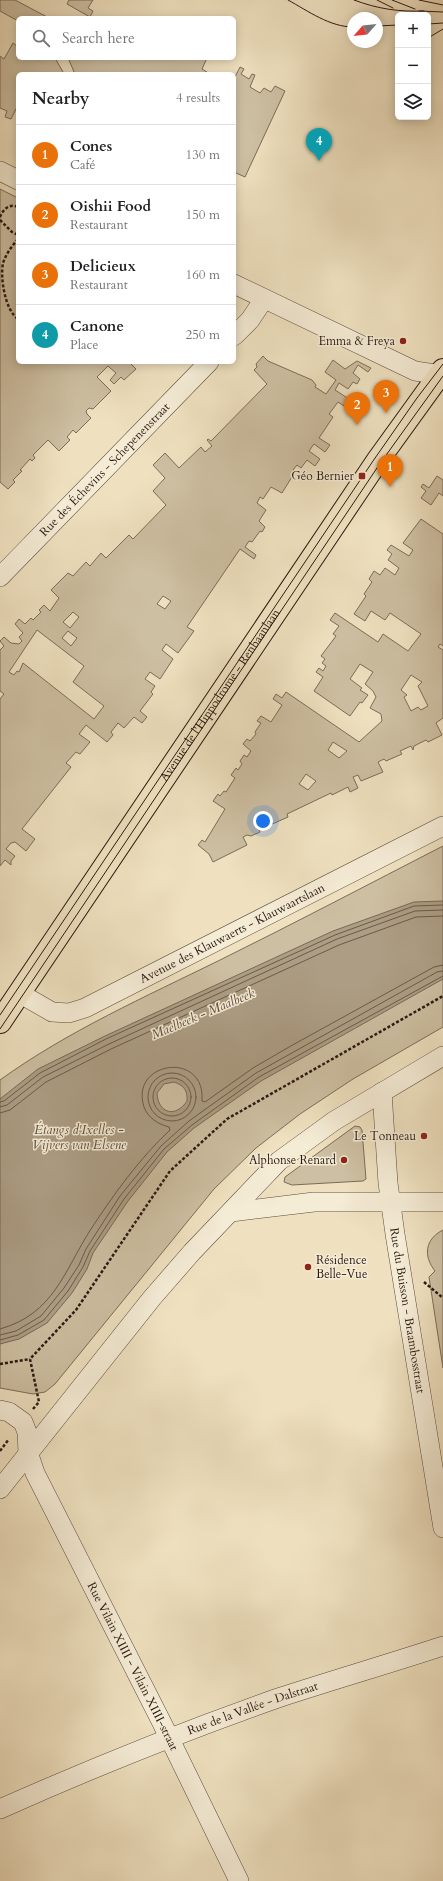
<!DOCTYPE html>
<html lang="en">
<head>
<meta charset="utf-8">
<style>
  body { margin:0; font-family:Cardo,serif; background:#f2f2f2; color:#202124 }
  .controls { position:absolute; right:12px; top:12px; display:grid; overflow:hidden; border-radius:6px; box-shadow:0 2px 10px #0003 }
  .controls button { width:36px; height:36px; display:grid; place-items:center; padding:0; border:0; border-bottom:1px solid #e0e0e0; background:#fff; color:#202124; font:20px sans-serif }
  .compass { position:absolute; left:347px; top:12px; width:36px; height:36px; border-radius:50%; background:#fff; box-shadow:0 2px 10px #0003; rotate:243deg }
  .you { position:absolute; left:263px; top:821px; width:14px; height:14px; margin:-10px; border:3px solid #fff; border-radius:50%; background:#1a73e8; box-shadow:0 0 0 6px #1a73e833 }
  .badge { display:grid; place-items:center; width:26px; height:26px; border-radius:50%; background:#8f2418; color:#fff; font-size:13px; font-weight:700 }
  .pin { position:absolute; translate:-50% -33px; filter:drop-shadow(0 1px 2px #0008) }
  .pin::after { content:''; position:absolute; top:21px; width:14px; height:12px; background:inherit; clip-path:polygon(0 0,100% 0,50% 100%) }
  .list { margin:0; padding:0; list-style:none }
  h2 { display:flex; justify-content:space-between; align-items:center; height:52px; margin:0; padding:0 16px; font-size:17px }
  h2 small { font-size:13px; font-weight:400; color:#757577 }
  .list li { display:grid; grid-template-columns:26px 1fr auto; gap:12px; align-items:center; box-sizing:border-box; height:60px; padding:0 16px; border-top:1px solid #e0e0e0 }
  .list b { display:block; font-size:15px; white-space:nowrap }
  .list p { margin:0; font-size:13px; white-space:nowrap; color:#757577 }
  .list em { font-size:13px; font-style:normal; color:#757577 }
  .icon { flex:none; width:22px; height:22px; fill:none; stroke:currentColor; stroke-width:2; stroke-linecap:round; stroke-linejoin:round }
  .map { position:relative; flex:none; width:443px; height:1881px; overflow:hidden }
  .search { position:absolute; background:#fff; box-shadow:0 2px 10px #0003; left:16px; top:16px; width:220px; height:44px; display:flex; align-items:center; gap:10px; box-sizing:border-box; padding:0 14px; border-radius:6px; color:#757577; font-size:15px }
  .panel { position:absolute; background:#fff; box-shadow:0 2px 10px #0003; left:16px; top:72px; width:220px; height:292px; border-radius:6px }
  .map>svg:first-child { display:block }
  .green { fill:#cdbfa2; stroke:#7b6c5a; fill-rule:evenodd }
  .water { fill:#ac9d84; stroke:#786856; fill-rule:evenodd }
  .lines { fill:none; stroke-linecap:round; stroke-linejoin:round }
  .shore { stroke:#6a5a4a; stroke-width:1 }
  .minor-casing { stroke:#5a4a3d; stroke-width:20 }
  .major-casing { stroke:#291811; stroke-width:24 }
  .path { stroke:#291811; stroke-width:2.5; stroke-dasharray:3 2; stroke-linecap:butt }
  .minor { stroke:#f5ecd6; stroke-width:19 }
  .major { stroke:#efe1c0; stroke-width:22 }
  .tram { stroke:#291811; stroke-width:1 }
  .poi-dot { fill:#8f2418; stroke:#f5ecd6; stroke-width:1.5 }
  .labels { text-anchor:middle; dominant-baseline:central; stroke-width:3; stroke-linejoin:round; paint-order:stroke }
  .poi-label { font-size:12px; fill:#291811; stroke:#f5ecd6; text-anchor:end }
  .street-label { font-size:12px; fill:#291811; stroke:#f5ecd6 }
  .water-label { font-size:13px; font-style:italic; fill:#5d4d3f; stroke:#f5ecd6 }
</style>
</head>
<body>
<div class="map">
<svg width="443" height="1881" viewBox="0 0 443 1881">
  <rect width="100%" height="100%" fill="#efe1c0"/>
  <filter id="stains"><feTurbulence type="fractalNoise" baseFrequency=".005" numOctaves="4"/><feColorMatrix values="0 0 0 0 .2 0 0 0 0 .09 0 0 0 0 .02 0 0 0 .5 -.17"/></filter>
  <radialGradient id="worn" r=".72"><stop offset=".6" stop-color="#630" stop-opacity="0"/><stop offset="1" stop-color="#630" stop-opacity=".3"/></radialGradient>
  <!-- green -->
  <g class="green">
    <path d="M0,0H15L49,18H18V21L0,11Z"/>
    <path d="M69,0H93L88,8L93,11L90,17L67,4Z"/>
    <path d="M13,43L18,47V58H35L39,60L40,58H55L63,72L62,74H18V105L11,119L5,117L7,111L0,108V56L4,59Z"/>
    <path d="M68,58H207L202,69L210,74H75Z"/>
    <path d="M240,67L244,69L241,74L249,79L252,74L255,75L250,87L260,93L264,88L271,92L275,86L285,91L245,177L234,172V79Z"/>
    <path d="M0,189L18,198V362H129L136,369L124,380L121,377L114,384L110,380L116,373L108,366L97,377L111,391L93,409L89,408L86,411L87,414L91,418L76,433L73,430L67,437L70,440L59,451L48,440L33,455L35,458L32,461L30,459L20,470L22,471L13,480L15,482L8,489L0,482Z"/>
    <path d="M263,356L268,361L312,380L316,385L315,387L326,394L336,380L325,372L333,360L345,369L357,361L371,368L368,372L358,365L353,373L360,379L357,384L353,382L348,389L339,383L335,390L349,399L344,406L338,402L329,414L333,417L319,438L330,445L325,452L314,444L309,451L320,459L315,466L307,460L301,468L297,465L293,470L295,472L282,493L271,487L263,499L260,497L257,503L266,510L259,521L265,527L262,532L260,531L252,542L249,541L245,547L256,555L254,559L240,549L187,627L194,631L178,653L166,644L162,650L173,659L160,679L150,672L145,679L155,686L151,692L153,694L140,711L147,717L142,723L134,717L124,728L118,723L111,732L113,735L107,742L86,725L79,734L90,742L80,754L76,752L66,763L71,767L22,829L35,839L26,851L15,842L11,843L6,849L15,856L11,861V865L5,860L0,866V699L4,694L0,691V650L4,646L0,641L4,637L11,643L19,644L22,641L19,637L23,633L15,624L19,619L25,624L31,618L33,620L41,612L39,610L44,605L50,611L59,598L51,590L68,573L73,576L86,562L90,566L101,553L106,558L129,535L133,539L166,505L153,491L165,478L153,465L165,453L179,468L201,447L205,452L212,446L207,440L208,439L211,441L267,384L254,370L257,367L256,364ZM163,596L171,601L165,609L157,604ZM73,612L79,617L70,628L63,622ZM37,630L84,666L73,682L104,706L94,719L23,663L19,672L17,671L14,675L9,672ZM68,631L77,638L71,646L62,638Z"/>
    <path d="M437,476L443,480V496L439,493L431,505L421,498L426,491L421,487L423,484L429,488Z"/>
    <path d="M421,519L443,534V646L440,644L438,647L443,650V718L436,723L442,735L428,742L426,740L414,746L413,750L411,746L400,751L402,754L386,761L384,759L378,762L383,772L361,781L358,775L353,777L358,788L350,792L348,787L332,795L331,793L287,814L288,817L259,830L260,832L251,836L247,835L243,837L247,845L213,862L209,854L198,845L202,840L205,842L225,809L213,801L218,794L220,796L224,791L226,792L235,778L231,775L236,768L238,770L242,764L240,761L244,755L247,757L251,751L243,744L247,739L250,741L256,734L255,732L261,723L257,721L261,716L271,722L282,705L273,699L276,694L282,698L286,692L359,742L382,721L381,714L370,708L376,697L373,691L365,684L373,672L360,664L350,679L362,688L360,690L368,695L362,703L360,702L350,716L314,691L323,677L316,672L319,668L323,671L326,666L322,663L325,659L321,656L336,636L333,634L339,626L330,620L335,613L378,642L383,634L408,651L421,634L390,613L385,620L371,611L365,621L354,614L366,596L364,594L372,582L369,579L374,571L380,575L385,568L395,575L399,568L388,560L392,554L387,550L391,545L409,556L413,550L403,543ZM411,675L422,682L418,686L428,706L421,710L418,707L411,711L404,697L407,695L401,690ZM333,742L347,751L339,758L328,750ZM306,774L316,781L308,790L299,784Z"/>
    <path d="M443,846V1027L353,1079L300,1114L256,1148L214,1189L55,1384L45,1392L33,1394L0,1388V1080C68,1031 145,997 220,960C295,923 369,884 443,846Z"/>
    <path d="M355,1126L360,1127L362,1130L366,1179L363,1181L292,1185L284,1182L285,1177Z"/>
    <path d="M443,1230V1368L429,1277L435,1271C423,1256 425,1239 443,1230Z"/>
  </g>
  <!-- water -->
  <path class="water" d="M443,901V979L261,1081L194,1128L167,1152L128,1201L93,1253L87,1269L72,1293L47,1323L19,1339L0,1344V1099L38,1069L105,1036L333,931L414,902ZM174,1082C183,1085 188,1090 187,1101C176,1118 158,1114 157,1093L164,1084Z"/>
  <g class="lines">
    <!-- shore -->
    <g class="shore">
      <circle cx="172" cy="1097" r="24"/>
      <circle cx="172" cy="1097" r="19"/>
      <path d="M0,1102L4,1101L40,1073L106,1039L335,935L414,906L443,905"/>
      <path d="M0,1107L7,1105L43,1077L109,1044L337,939L415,911L443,910"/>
      <path d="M0,1113L10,1110L46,1082L111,1049L339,945L416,917L443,916"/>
      <path d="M0,1329C54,1314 64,1271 91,1229C114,1194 139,1159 170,1130L169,1127C158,1124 148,1118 144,1107C129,1061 206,1050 202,1101L205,1102L253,1068L289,1047L434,967L443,965"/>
      <path d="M0,1335L16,1331L41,1316L64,1288L79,1265L86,1249L120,1196L161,1146L189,1121L256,1073L437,972L443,971"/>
      <path d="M0,1340L18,1335L44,1320L68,1291L83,1267L90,1251L124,1199L164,1149L192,1125L259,1077L443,976"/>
    </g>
    <!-- minor casing -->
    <g class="minor-casing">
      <g id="minor">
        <path d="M0,171L18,180"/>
        <path d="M234,284L415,371L443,375"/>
        <path d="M234,336L250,320L264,299"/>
        <path id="s1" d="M0,577L209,362"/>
        <path id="s2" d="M19,993L52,1012L69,1013L85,1008L443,826"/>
        <path id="s3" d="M382,1092L388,1183L395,1234L443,1528"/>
        <path d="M231,1212L314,1202H443"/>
        <path id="s4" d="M0,1410L9,1412L23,1422L27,1432L28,1452L35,1473L162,1723L239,1881"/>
        <path d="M0,1489L152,1298L192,1252L279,1161L334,1121L443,1056"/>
        <path id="s5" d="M0,1809C92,1768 184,1731 278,1698C333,1680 388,1664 443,1646"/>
      </g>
    </g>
    <!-- major casing -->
    <g class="major-casing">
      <g id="major">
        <path id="s6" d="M0,1022L378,460L443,370"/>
      </g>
    </g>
    <!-- path -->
    <g class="path">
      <path d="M0,217C3,209 10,203 18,207"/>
      <path d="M0,220L12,232L18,235"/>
      <path d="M18,239C12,246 6,254 3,263C0,278 5,310 18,319"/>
      <path d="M424,1282L443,1298"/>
      <path d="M0,1364L30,1359"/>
      <path d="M33,1409L39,1402L30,1359L76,1310L170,1171L227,1119L443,996"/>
      <path d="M0,1451L9,1439"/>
    </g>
    <!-- minor -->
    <use href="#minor" class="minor"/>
    <!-- major -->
    <use href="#major" class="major"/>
    <!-- tram -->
    <g class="tram">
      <path d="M288,0C308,11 330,27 353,27"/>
      <path d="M354,0C378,9 399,12 424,11"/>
      <path d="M377,0L393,8"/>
      <path d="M392,0L415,9"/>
      <path d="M419,0L443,5"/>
      <path d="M419,11L443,12"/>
      <path d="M428,24L443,23"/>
      <path d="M377,26L398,25"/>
      <path d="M396,33L398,32"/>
      <path d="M428,38L443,29"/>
      <path d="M0,1015L373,461L417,398L443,364"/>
      <path d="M0,1029L379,465L443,376"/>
    </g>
  </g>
  <!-- markers -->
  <g class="poi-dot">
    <circle cx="403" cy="341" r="4"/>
    <rect x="358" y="472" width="8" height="8" rx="2"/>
    <circle cx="424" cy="1136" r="4"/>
    <circle cx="344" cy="1160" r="4"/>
    <circle cx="308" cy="1267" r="4"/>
  </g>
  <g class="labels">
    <!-- poi labels -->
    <g class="poi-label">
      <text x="395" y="341">Emma &amp; Freya</text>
      <text x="354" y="476">Géo Bernier</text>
      <text x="416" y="1136">Le Tonneau</text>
      <text x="336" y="1160">Alphonse Renard</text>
      <text x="316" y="1260" text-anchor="start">Résidence<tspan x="316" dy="14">Belle-Vue</tspan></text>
    </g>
    <!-- street labels -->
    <g class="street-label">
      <text stroke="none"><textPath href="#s1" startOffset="150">Rue des Échevins - Schepenenstraat</textPath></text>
      <text stroke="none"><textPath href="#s6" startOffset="394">Avenue de l'Hippodrome - Renbaanlaan</textPath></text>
      <text stroke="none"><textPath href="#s2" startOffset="237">Avenue des Klauwaerts - Klauwaartslaan</textPath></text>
      <text stroke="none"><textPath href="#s3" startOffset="220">Rue du Buisson - Braambosstraat</textPath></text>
      <text stroke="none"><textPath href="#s4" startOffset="296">Rue Vilain XIIII - Vilain XIIII-straat</textPath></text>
      <text stroke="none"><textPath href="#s5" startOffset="272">Rue de la Vallée - Dalstraat</textPath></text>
    </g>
    <!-- water labels -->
    <g class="water-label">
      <text transform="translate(203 1014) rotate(-23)">Maelbeek - Maalbeek</text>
      <text x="79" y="1130">Étangs d'Ixelles -<tspan x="79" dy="15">Vijvers van Elsene</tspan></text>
    </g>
  </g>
  <rect width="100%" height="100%" filter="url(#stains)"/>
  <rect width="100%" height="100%" fill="url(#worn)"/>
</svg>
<div class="controls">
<button>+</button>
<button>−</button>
<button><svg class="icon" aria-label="layers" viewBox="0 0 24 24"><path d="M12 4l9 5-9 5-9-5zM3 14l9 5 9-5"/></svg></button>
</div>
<svg class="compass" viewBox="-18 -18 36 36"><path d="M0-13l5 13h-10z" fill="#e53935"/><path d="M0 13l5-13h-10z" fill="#757577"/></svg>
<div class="you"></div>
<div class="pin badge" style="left:390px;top:487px;background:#e8710a">1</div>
<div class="pin badge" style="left:357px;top:425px;background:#e8710a">2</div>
<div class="pin badge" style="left:386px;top:413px;background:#e8710a">3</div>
<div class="pin badge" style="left:319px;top:161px;background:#0f9aa8">4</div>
<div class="search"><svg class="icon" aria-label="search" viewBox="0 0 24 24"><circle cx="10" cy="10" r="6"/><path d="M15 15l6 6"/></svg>Search here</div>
<section class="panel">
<h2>Nearby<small>4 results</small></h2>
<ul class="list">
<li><span class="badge" style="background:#e8710a">1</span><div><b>Cones</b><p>Café</p></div><em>130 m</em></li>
<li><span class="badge" style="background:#e8710a">2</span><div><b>Oishii Food</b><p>Restaurant</p></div><em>150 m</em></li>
<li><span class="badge" style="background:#e8710a">3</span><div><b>Delicieux</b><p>Restaurant</p></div><em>160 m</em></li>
<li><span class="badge" style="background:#0f9aa8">4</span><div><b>Canone</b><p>Place</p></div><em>250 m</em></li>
</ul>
</section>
</div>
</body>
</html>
